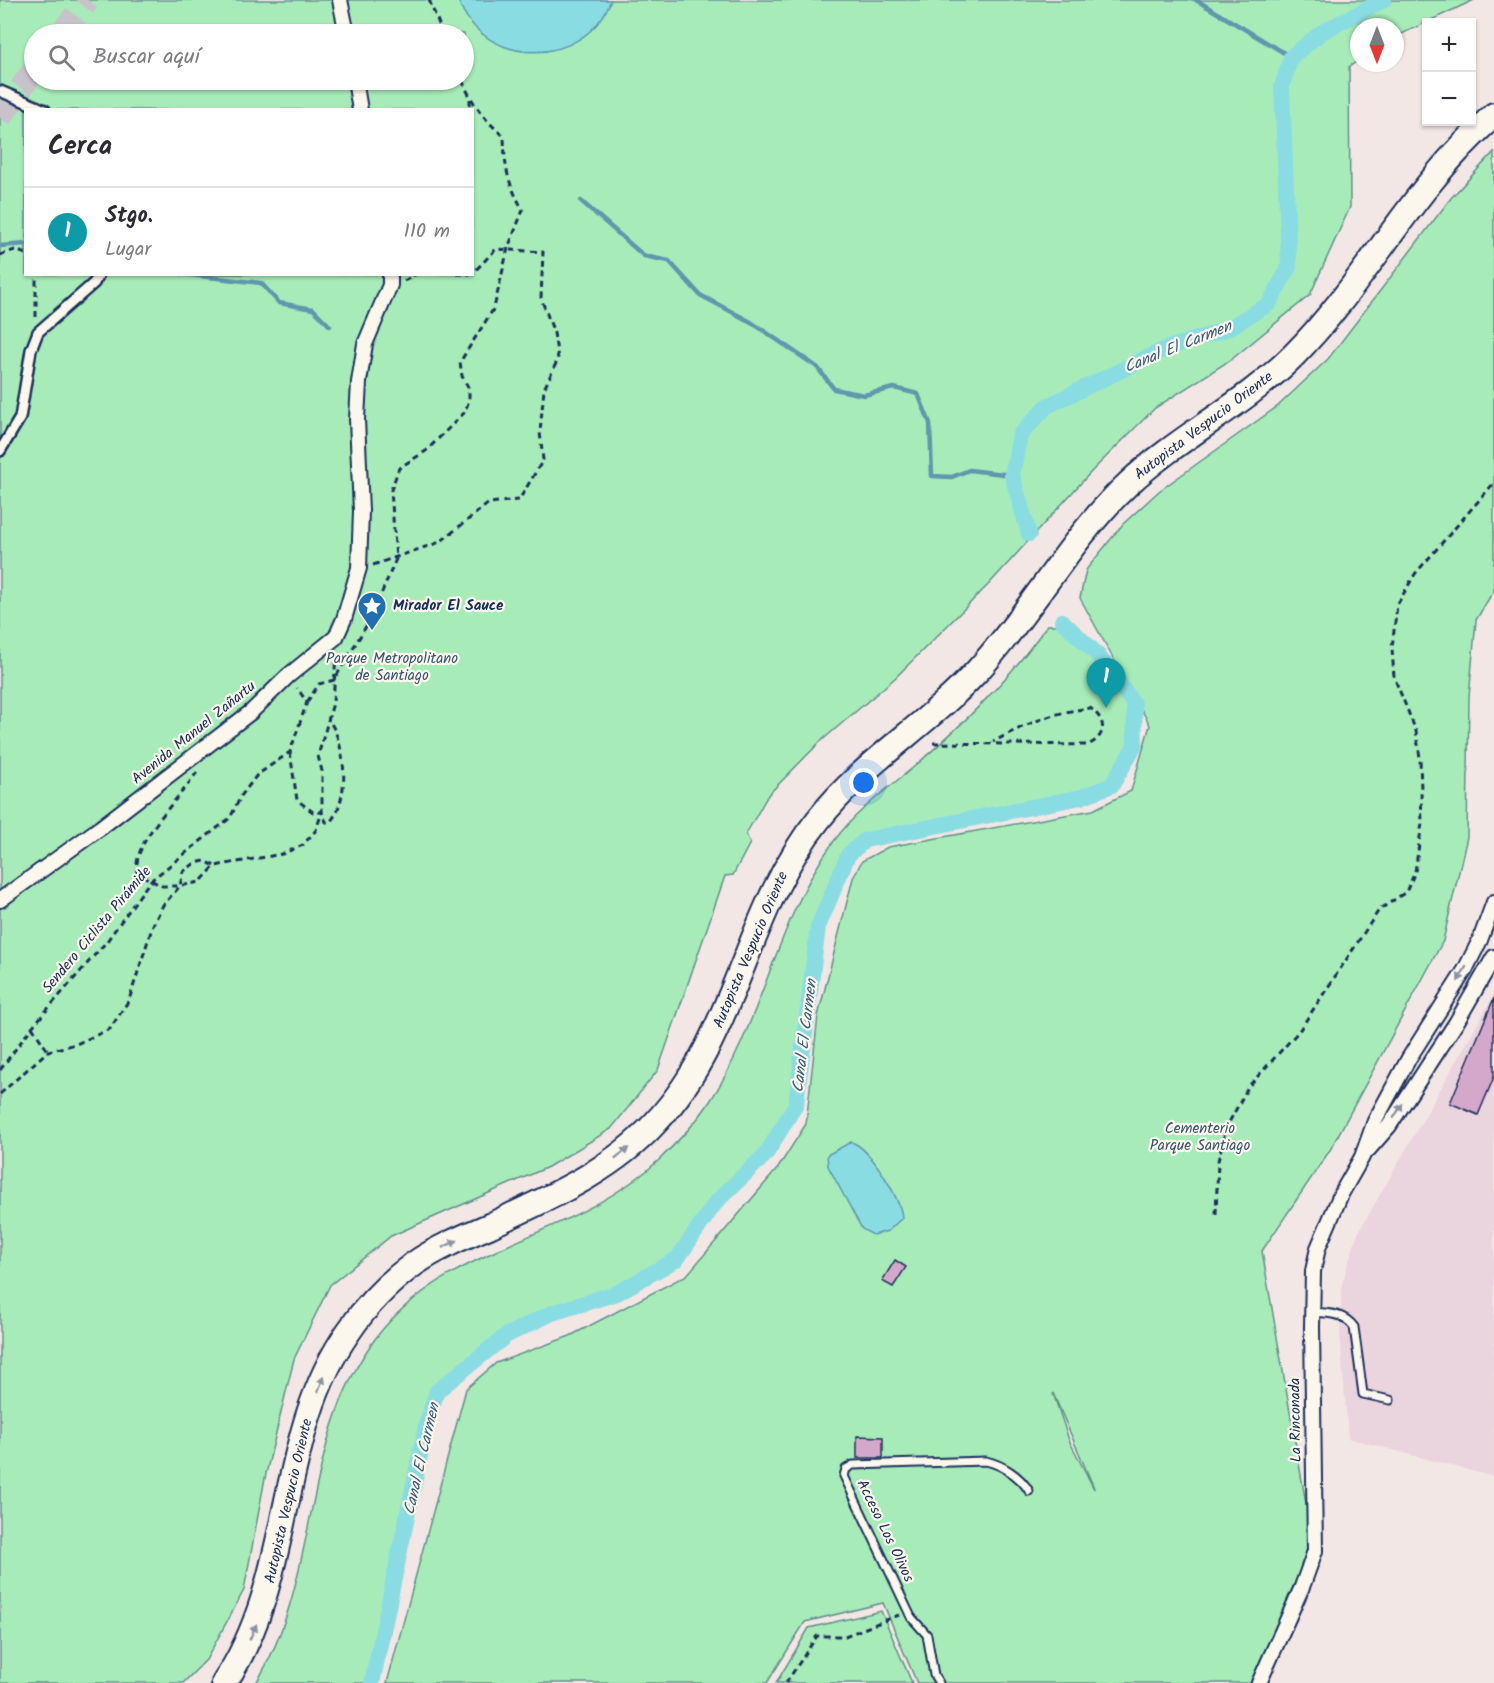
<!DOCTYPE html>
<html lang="es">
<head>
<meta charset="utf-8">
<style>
  body { margin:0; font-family:Kalam,sans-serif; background:#f7f7f7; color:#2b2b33 }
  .controls { position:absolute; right:18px; top:18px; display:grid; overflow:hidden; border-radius:0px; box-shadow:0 2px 4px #0004 }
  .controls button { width:54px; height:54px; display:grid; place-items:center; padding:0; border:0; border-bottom:2px solid #e1e1e2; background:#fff; color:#2b2b33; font:30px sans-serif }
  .compass { position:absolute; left:1350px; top:18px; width:54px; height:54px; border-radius:50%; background:#fff; box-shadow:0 2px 4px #0004; rotate:180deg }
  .you { position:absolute; left:864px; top:783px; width:21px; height:21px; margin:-15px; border:4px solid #fff; border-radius:50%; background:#1a73e8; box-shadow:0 0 0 9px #1a73e833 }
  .badge { display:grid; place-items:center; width:39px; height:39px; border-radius:50%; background:#b45309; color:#fff; font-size:20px; font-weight:700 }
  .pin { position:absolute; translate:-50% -50px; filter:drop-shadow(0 2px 3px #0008) }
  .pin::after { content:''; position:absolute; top:32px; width:21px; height:18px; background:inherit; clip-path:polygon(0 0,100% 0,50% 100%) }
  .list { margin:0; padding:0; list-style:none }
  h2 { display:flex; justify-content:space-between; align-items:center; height:78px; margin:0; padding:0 24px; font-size:26px }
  h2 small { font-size:20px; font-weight:400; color:#7c7c81 }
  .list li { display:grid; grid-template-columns:39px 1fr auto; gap:18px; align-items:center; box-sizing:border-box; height:90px; padding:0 24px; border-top:2px solid #e1e1e2 }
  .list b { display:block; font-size:22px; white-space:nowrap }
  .list p { margin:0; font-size:20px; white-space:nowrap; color:#7c7c81 }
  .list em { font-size:20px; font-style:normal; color:#7c7c81 }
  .icon { flex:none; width:33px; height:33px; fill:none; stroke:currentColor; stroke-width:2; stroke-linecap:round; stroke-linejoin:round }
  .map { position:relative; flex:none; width:1494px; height:1683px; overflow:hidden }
  .search { position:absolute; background:#fff; box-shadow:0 2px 4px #0004; left:24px; top:24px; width:450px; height:66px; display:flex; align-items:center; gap:15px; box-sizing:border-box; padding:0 21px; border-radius:33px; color:#7c7c81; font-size:22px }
  .panel { position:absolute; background:#fff; box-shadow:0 2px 4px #0004; left:24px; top:108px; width:450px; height:168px; border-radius:0px }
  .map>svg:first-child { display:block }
  .built { fill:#ead4dd }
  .green { fill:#a7ecb8; stroke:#618e8b; stroke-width:1.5; fill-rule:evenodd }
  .water { fill:#8adce3; stroke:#5e97ae; stroke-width:1.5 }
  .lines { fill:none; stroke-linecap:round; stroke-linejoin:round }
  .stream { stroke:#5e97ae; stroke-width:4.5 }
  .canal { stroke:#8adce3; stroke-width:16 }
  .building { fill:#d4a8cb; stroke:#1b2f5e; stroke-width:1.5 }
  .motorway-tunnel { stroke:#c8c2ca; stroke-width:24; stroke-dasharray:24 12; stroke-linecap:butt }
  .service-casing { stroke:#1b2f5e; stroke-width:11 }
  .pedestrian-casing { stroke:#1b2f5e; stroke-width:14 }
  .minor-casing { stroke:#1b2f5e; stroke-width:18 }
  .motorway-casing { stroke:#1b2f5e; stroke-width:28 }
  .path { stroke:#1b2f5e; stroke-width:3; stroke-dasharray:6 4.5; stroke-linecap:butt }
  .service { stroke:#fbf7ec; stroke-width:7 }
  .pedestrian { stroke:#fbf7ec; stroke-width:9 }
  .minor { stroke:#fbf7ec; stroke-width:14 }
  .motorway { stroke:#fbf7ec; stroke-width:24 }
  .oneway { fill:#8b93a5 }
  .labels { text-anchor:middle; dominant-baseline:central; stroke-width:4.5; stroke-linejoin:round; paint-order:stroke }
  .street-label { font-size:15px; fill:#1b2f5e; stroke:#fbf7ec }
  .poi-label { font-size:15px; font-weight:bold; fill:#1b2f5e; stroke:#fbf7ec; text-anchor:start }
  .park-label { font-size:15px; fill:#375570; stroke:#fbf7ec }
  .water-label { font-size:16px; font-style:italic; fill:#375a7f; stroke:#fbf7ec }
</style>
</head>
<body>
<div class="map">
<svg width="1494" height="1683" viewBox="0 0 1494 1683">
  <rect width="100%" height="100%" fill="#f3e7e5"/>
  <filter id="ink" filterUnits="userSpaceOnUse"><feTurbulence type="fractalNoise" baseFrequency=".0167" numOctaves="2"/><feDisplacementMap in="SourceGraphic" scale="12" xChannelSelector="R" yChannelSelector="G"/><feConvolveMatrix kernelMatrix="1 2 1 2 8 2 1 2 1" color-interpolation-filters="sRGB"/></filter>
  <g filter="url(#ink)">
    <!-- built -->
    <path class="built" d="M1494,995V1477L1348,1438L1340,1334L1342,1284L1357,1235Z"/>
    <!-- green -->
    <g class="green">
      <path d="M0,0H1474L1395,37V27H1359V60L1349,67L1350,207L1310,295L1232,359L1155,408L1091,472L990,583L895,678L820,742L768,795L746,834L750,843L733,875L725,876L658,1070L611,1129L548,1167L391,1236L330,1285L294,1359L265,1478L244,1590L206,1660L183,1683H0ZM34,34H464V80H34ZM26,110H472V274H26Z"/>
      <path d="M1494,152V590L1476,620L1469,697L1467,837L1443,941L1330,1150L1262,1251L1309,1521L1306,1556L1253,1683H917L883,1603L805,1622L767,1683H387L466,1389L496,1363L570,1336L687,1275L778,1168L806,1124L818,1016L853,878L862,861L888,847L1093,810L1131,791L1150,725L1080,598L1086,570L1123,524L1159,491L1278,406L1328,359L1451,198ZM1053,1393L1094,1488V1489L1069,1440Z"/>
      <path d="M1047,625H1058L1093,657L1129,706L1130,744L1108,781L1080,792L863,835L843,852L813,926L792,1103L762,1151L712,1199L674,1256L615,1288L550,1309L504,1331L433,1388L423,1421L367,1683H256C321,1577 300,1440 375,1339C446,1244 575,1239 659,1160C677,1142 695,1124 709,1103C763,1021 776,920 834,841C856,811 886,790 915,766C964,723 1010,679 1047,625Z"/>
      <path d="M881,1611L912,1683H776L809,1628Z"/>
    </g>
    <!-- water -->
    <g class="water">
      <path d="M458,0H611C585,69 484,69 458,0Z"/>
      <path d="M851,1142C869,1146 902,1200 902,1218L888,1231L873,1235L862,1229L828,1166L827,1155Z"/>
    </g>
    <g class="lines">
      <!-- stream -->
      <g class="stream">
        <path d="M1196,0L1291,57"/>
        <path d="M581,201L644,256L669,261L700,295L751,322L817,367L834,389L864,395L894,388L918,394L930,423L932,476L952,477L969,470L1012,475"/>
        <path d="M0,246L26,244"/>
        <path d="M182,274L261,283L279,303L313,309L330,326"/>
      </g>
      <!-- canal -->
      <g class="canal">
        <path d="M1029,534L1012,475L1020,435L1047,406L1165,349L1227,329L1269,304L1289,267L1282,86L1291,57L1322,32L1384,0"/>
        <path d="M372,1683L427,1422L437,1391L507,1335L552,1313L617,1293L677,1259L716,1202L766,1154L796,1104L818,927L848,855L865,840L1081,797L1112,785L1135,745L1134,704L1097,654L1062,621"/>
      </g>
    </g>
    <!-- building -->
    <g class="building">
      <path d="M1494,998V1077L1478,1115L1450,1103Z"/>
      <path d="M895,1260L906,1267L893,1287L882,1281Z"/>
      <path d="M857,1436L883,1437V1458H857Z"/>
    </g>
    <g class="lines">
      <!-- motorway-tunnel -->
      <g class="motorway-tunnel">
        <path d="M61,34L88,0"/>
        <path d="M0,118L34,70"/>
      </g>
      <!-- service casing -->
      <g class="service-casing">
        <g id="service">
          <path d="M1312,1312C1328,1313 1344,1313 1354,1327L1363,1394L1390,1400"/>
          <path d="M939,1683L934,1675L927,1635L911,1617L844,1476L846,1469L853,1465L986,1461C1003,1465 1020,1476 1029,1491"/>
        </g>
      </g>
      <!-- pedestrian casing -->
      <g class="pedestrian-casing">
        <g id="pedestrian">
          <path d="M0,91L45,110"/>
          <path d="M0,451L20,418L31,350L38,332L94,283L99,274"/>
        </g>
      </g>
      <!-- minor casing -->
      <g class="minor-casing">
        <g id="minor">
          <path d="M340,0L347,34"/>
          <path d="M355,80L360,110"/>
          <path d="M0,900L100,828L251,712L288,676L336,637L344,619L359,568L361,511L357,419L359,382L365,344L390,285V274"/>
          <path d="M1368,1150L1389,1126L1456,1023L1494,957"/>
          <path d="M1259,1683L1302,1587L1315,1551L1312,1327L1313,1271L1318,1248L1341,1194L1362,1157L1375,1121L1409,1058L1465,970L1480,940L1494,902"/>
        </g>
      </g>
      <!-- motorway casing -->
      <g class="motorway-casing">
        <path id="motorway" d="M224,1683C296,1577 275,1435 349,1331C366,1306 389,1282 414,1264C437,1248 463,1237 489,1226C548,1198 611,1172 656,1122C737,1035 745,911 818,820C863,762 929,724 978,670C1032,611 1070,538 1129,483C1180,436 1244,405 1294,355C1368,280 1412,187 1494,115"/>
      </g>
      <!-- path -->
      <g class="path">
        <path d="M429,0L443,34"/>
        <path d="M470,99V110"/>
        <path d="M0,255L15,250L26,254"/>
        <path d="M457,274H470"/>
        <path d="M404,281L416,274"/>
        <path d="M36,317V274"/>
        <path d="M373,565L440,542L489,503L519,500L543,460L540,432L544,389L558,359L554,333L541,298L543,252L496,249L472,274"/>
        <path d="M307,702L319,684L334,680L371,618L396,559L391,490L399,468L426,451L464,413L469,401V389L462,376L460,362L494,308L508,248L523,210C507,181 505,170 504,136C484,120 472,103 462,80"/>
        <path d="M933,743L1088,745C1107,736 1107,720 1090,708C1050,713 1028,723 993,742"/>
        <path d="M290,752L297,800L313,812H322L326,822H330C351,798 346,743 328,719"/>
        <path d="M197,772C180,799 132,840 137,873L162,886H180L183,872L195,863L205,861L215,866"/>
        <path d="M32,1027L48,1051"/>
        <path d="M0,1070L32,1027L107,941L150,881L230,818L241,796L257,775L290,752L307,702L297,688"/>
        <path d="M0,1094L48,1051L76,1044L110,1029L129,1000L153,925L163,905L180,886L200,882L215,866L282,854L303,845L316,830L322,812V771L318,756L333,703L336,654"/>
        <path d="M1216,1214L1218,1161L1226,1128L1248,1087L1299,1031L1379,910L1406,892L1415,872L1422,823L1420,758L1416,731L1394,677L1392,648L1397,605L1415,574L1494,483"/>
        <path d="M786,1683L817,1636H845L899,1615"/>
      </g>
      <!-- service -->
      <use href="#service" class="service"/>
      <!-- pedestrian -->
      <use href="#pedestrian" class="pedestrian"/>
      <!-- minor -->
      <use href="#minor" class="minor"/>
      <!-- motorway -->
      <use href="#motorway" class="motorway"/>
    </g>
    <!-- one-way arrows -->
    <defs><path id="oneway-solid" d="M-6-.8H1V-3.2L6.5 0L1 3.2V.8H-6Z" transform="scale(1.5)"/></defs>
    <g class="oneway">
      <use href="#oneway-solid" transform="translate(1462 974) rotate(120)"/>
      <use href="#oneway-solid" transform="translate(1398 1111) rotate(-58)"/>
      <use href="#oneway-solid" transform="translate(622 1153) rotate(-38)"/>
      <use href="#oneway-solid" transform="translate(450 1244) rotate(-26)"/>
      <use href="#oneway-solid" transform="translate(321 1384) rotate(-68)"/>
      <use href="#oneway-solid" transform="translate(253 1632) rotate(-66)"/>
    </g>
  </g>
  <!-- icons -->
  <defs>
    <g id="sight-pin" transform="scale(1.5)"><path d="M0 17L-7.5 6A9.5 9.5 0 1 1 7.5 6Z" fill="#1f6fb2" stroke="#fbf7ec"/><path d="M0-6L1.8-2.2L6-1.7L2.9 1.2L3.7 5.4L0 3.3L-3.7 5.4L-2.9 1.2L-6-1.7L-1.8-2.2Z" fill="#fff"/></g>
  </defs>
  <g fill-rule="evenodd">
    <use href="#sight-pin" x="372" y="606"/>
  </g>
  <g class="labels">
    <!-- street labels -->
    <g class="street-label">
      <text transform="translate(1204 426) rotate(-37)">Autopista Vespucio Oriente</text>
      <text transform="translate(194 733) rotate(-39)">Avenida Manuel Zañartu</text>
      <text transform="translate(97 930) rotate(-50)">Sendero Ciclista Pirámide</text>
      <text transform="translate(751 950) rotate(-67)">Autopista Vespucio Oriente</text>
      <text transform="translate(1296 1420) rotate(-91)">La Rinconada</text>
      <text transform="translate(289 1501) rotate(-77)">Autopista Vespucio Oriente</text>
      <text transform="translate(885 1531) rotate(64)">Acceso Los Olivos</text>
    </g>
    <!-- poi labels -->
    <g class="poi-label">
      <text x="393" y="606">Mirador El Sauce</text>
    </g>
    <!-- park labels -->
    <g class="park-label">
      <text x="392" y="659">Parque Metropolitano<tspan x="392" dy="17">de Santiago</tspan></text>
      <text x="1200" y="1129">Cementerio<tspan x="1200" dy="17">Parque Santiago</tspan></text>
    </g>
    <!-- water labels -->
    <g class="water-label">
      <text transform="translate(1178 347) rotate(-22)">Canal El Carmen</text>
      <text transform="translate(805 1036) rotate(-83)">Canal El Carmen</text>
      <text transform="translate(422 1459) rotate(-77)">Canal El Carmen</text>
    </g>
  </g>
</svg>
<div class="controls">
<button>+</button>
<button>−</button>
</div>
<svg class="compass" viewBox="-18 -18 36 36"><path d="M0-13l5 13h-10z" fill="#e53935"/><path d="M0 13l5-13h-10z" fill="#7c7c81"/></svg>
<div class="you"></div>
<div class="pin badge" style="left:1106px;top:708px;background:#0f9aa8">1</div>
<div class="search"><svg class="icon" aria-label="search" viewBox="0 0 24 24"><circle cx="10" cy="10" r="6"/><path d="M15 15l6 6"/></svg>Buscar aquí</div>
<section class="panel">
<h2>Cerca<small></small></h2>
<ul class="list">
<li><span class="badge" style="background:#0f9aa8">1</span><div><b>Stgo.</b><p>Lugar</p></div><em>110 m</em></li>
</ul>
</section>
</div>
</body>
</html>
